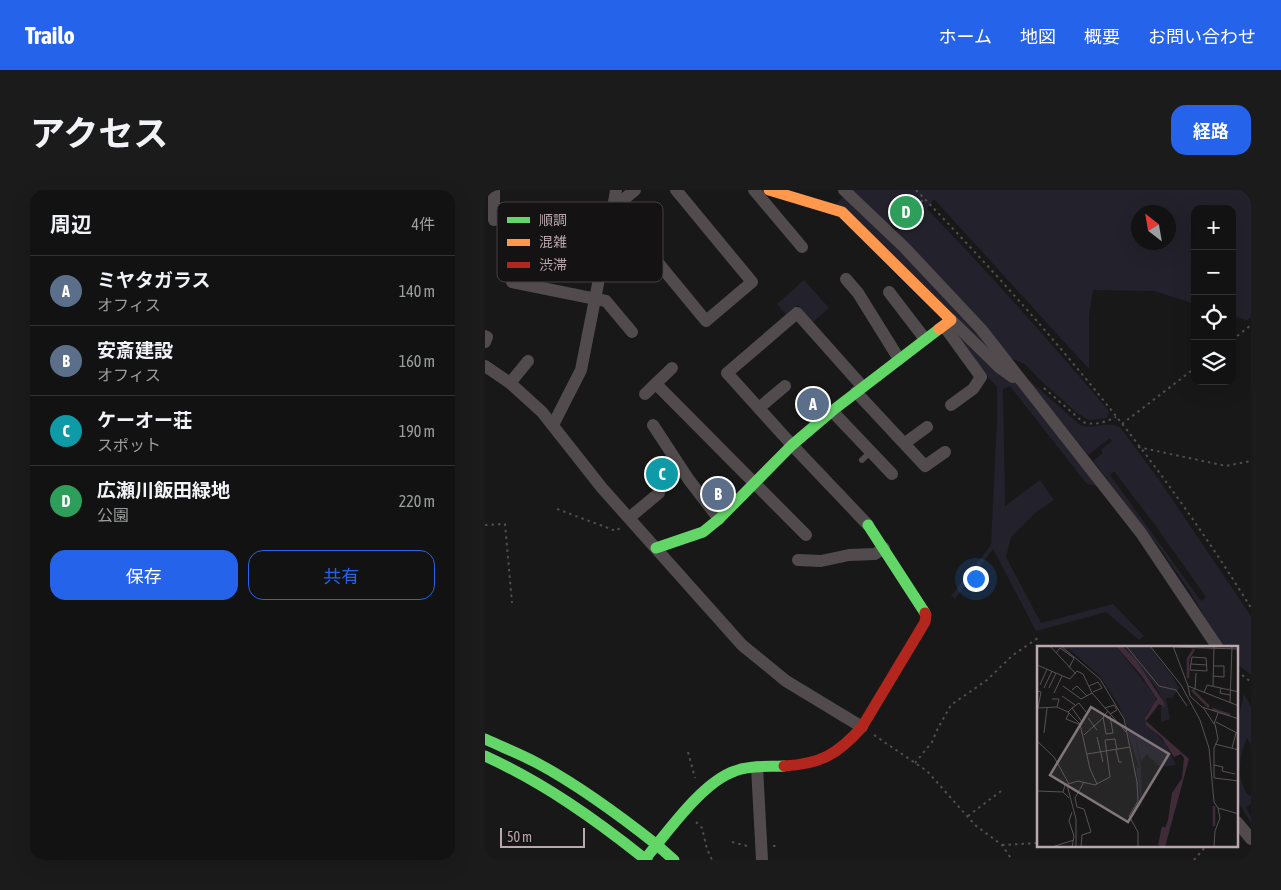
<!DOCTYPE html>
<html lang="ja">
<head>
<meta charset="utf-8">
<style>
  body { margin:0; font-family:"Asap Condensed","Noto Sans JP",sans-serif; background:#1b1b1b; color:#f1f3f6 }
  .controls { position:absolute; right:15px; top:15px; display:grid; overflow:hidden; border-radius:10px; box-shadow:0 5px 20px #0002 }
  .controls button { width:45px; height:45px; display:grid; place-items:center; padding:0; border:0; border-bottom:1px solid #313232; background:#121212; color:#f1f3f6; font:25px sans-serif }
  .compass { position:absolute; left:646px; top:15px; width:45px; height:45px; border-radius:50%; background:#121212; box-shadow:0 5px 20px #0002; rotate:329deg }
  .scale { position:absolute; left:15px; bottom:12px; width:85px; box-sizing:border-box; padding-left:5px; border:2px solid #baa8af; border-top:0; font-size:14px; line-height:18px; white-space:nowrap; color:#baa8af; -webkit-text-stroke:4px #141212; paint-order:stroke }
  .you { position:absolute; left:490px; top:388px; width:18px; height:18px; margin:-12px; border:4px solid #fff; border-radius:50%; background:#1a73e8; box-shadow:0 0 0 8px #1a73e833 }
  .badge { display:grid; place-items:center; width:32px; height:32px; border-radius:50%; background:#2563eb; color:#fff; font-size:16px; font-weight:700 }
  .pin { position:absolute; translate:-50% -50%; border:2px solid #fff; box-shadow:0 1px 5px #0006 }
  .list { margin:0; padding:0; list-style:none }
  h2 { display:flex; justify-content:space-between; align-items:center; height:65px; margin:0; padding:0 20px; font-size:21px }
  h2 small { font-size:16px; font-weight:400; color:#9c9e9f }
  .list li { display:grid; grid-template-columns:32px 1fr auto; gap:15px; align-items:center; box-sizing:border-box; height:70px; padding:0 20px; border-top:1px solid #313232 }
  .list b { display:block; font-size:19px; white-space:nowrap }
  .list p { margin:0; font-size:16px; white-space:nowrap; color:#9c9e9f }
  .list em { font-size:16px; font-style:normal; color:#9c9e9f }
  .actions { display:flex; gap:10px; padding:15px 20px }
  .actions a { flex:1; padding:11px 0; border:1px solid #2563eb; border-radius:15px; text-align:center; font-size:18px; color:#2563eb }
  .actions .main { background:#2563eb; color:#fff }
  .icon { flex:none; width:28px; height:28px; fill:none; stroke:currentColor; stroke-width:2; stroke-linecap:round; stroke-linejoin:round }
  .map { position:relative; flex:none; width:766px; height:670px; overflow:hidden; border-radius:15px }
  header { display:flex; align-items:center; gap:30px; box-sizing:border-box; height:70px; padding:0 25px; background:#2563eb; color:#fff }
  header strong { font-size:24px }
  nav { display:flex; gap:28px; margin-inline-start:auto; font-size:18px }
  .intro { display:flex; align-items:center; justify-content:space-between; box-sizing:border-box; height:120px; padding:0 30px }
  h1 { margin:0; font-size:35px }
  .button { padding:12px 22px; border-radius:15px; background:#2563eb; color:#fff; font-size:18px; font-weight:700 }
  main { display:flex; gap:30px; padding:0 30px }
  aside { flex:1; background:#121212; border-radius:15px; box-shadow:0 5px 20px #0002 }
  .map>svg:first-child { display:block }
  .green { fill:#23222c; fill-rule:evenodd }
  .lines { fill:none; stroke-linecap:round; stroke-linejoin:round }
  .path { stroke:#524e4f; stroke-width:2; stroke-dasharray:2.5 4; stroke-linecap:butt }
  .lane { stroke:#514b4d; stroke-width:6 }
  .street { stroke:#514b4d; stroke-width:12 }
  .fast { stroke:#63d668; stroke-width:11 }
  .slow { stroke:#ff974d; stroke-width:11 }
  .jam { stroke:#b3261e; stroke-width:11 }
  .inset-river { fill:none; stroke:#3f2c38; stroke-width:2.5 }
  .inset-road { fill:none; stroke:#595254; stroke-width:1 }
  .view { fill:#81767a; fill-opacity:0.15; stroke:#81767a; stroke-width:2.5 }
  .inset-edge { fill:none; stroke:#baa8af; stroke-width:2.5 }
  .key { fill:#141212; stroke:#463f41; stroke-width:1 }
  .key-label { font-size:14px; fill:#baa8af }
</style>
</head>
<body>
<header>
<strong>Trailo</strong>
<nav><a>ホーム</a><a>地図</a><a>概要</a><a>お問い合わせ</a></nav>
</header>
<div class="intro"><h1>アクセス</h1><a class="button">経路</a></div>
<main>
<aside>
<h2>周辺<small>4件</small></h2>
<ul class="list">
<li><span class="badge" style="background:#5c6f8a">A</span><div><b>ミヤタガラス</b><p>オフィス</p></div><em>140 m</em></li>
<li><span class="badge" style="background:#5c6f8a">B</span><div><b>安斎建設</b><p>オフィス</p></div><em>160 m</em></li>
<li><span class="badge" style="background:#0f9aa8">C</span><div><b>ケーオー荘</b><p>スポット</p></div><em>190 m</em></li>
<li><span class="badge" style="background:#2e9e5b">D</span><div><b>広瀬川飯田緑地</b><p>公園</p></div><em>220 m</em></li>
</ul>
<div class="actions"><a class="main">保存</a><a>共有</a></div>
</aside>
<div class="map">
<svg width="766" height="670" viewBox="0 0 766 670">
  <rect width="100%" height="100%" fill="#181818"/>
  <!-- green -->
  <g class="green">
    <path d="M365,0H766V127L762,130L747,126V19H710V114L669,101L608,100L604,126V179L449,9L442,19C505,84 565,152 624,221L622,228L604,230L592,223L553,188L541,175L526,168L410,42L417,35L412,29L404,36ZM654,22H684V52H654Z"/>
    <path d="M359,6C418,60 474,117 524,179L350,15Z"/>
    <path d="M319,90L344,118L328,132L313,115L301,125L292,114Z"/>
    <path d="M468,139L521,187L531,193L613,296L602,294L525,196L518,199L520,316L555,290L569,310L550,323L526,347L521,367L556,433L628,414L659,446L654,450L621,422L551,441L508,359L470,409L466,406L506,355L512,231V197L501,185Z"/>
    <path d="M542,190H544L595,235C609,240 621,231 635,237L674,290L766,426V485L752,474V458L738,457L705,402L674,357L608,271L618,263L616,260L627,251L625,248L603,265ZM629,281L670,335L721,407L716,411L625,285Z"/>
    <path d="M759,504L766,517V555L762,548C754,567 750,589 764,606L766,605V614L761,617L766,627V633L755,615L752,616V535Z"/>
  </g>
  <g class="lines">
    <!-- path -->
    <g class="path">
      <path d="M431,0C555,128 672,265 766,418"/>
      <path d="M412,34L439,9"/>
      <path d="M747,150L766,135"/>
      <path d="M559,198L598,232C610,236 620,232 631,227"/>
      <path d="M637,234L710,178"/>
      <path d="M653,257L741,276L766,271"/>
      <path d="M72,319L131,341L136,337"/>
      <path d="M0,335L20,334L27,413"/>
      <path d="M752,481L766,492"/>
      <path d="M389,545L442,581L490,635L517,655L527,670"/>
      <path d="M203,562L210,588"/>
      <path d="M430,573L447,552L453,538L466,515L502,490L528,465L553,448"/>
      <path d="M483,626L516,601"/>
      <path d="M211,632L217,638L222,659L227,670"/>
      <path d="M247,652L266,657"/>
      <path d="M517,655L554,653"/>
      <path d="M288,656H294"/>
      <path d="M709,670L721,656"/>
    </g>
    <!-- lane -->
    <path class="lane" d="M377,270L386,261"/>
    <!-- street -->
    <g class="street">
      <path d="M131,0L128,18L221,131L267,92L191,0"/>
      <path d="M269,0L317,57"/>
      <path d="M359,0L419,57L496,139L656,343L733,458"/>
      <path d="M9,30V0"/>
      <path d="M73,42L121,51"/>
      <path d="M361,89L373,103L414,169"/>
      <path d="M27,92L121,111L147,142"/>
      <path d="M404,102L440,149"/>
      <path d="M466,130L514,177L528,187"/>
      <path d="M459,136L496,187L488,199L466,215"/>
      <path d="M0,146L2,147L0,152"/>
      <path d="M0,176L25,193L57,222L117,298L257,455L301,491L377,537"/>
      <path d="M25,193L43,171"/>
      <path d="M171,194L321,345"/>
      <path d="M377,196L312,123L242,183L307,255L383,335"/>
      <path d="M371,202L440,276L460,262"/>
      <path d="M160,204L187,178"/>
      <path d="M274,218L300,196"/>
      <path d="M347,221L407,284"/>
      <path d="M68,235L96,180L128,18L150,0"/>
      <path d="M168,235L204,290L234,329"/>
      <path d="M420,253L442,237"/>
      <path d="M144,328L174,303"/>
      <path d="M313,370L336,371L364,365L390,364L399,358"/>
      <path d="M272,577L277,670"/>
      <path d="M752,632L766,649"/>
    </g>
    <!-- fast -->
    <g class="fast">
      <path d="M383,335L440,423"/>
      <path d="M171,358L218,342L234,329L307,255L347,221L454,139"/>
      <path d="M0,549C17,557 35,564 52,573C95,596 134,625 172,655"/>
      <path d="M0,566C59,593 110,629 160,669C182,643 217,592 250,581C265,575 283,577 299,576"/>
      <path d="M172,655L189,670"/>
      <path d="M160,669L162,670"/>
    </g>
    <!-- slow -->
    <path class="slow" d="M284,0L357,22L466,130L454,139"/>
    <!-- jam -->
    <path class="jam" d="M299,576C336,574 353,564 377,537L440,432L441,425L440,423"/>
  </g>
  <!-- overview -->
  <g transform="translate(552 456)">
    <rect width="201" height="201" fill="#181818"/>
    <path d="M20,0H79L118,50L119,56L110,67L108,76L129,98L139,119L123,121L110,108L104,116L98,90L104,122L105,166L98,113L100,121L102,122L82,60L89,70L63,30L32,3H28L43,16ZM85,0H112L135,30L142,42L135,52H129L133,73L124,76V60L127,59L121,44Z" fill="#23222c"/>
    <path d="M79,0H85L99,14L126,55L128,61L122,58L109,75L152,113L128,201L121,199L125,180L128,182L131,174L135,147L145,132L147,112L144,108L137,111L125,92L109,79L108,72L120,53L104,29Z" fill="#3f2c38"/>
    <path class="inset-river" d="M151,32V13L157,3M155,44L172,61M175,63L193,69M177,180V160"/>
    <path class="inset-road" d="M13,0L39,28M24,0L63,33L87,73L100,136L101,155L92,170L101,186V201M89,0L122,40L139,44L150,60M113,0L144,39L163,74L172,102L177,156L181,162L202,168M136,0L151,40L202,60M136,1L202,3M19,7L23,2L37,12L32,22M155,11L169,12L170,25L153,24ZM154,18L170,19M0,19L33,33L40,25L46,28L55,47M176,30L187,31V20H177M3,39L10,23M26,40L44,53L55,47L89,86M52,40L61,36L65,42L56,46M151,40L153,50L165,61L202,73M176,40L177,0M7,42L15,25M12,42L19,27M184,42L183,47L193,49M35,44L40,40L50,50M158,44L159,27M0,45L4,46L1,62M17,47L25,30M167,47L170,39L202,46M25,50L38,59M15,53H22L20,61M193,57L195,0M166,61L177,78L181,67M0,62L20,61L31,66L43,78L53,123L60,138M35,62L42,57L49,66M68,62L77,59L80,64L73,68M71,65L66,71L69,88L76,87L73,70M31,66L35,62L45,76L43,78M32,67L29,73L44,79M51,72L60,84M179,76L202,88M7,87L10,62M47,89L67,71M60,91L66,116M0,95L17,111L32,138M178,98L202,104M195,102L199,87M79,104L82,116H85M50,108L93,101M177,119L186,121L185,125L198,128M177,132V102L181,93L178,78M177,132L202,135M30,139L39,173V201M0,145L26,146M32,152L26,146L28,139L41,135L58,139L73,131L68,94L78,93L80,104M35,166L32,175L37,190L35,201M15,201L37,194M44,201L45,189L54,186L47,163L40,161L38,152L47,136M177,201L178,185L183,172L181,162"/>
    <path class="view" d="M54,61L132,108L91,176L13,129Z"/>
    <rect width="201" height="201" class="inset-edge"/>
  </g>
  <!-- legend -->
  <rect x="12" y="12" width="166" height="80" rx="8" class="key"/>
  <rect x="22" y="27" width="23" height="6" fill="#63d668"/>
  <rect x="22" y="49" width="23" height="7" fill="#ff974d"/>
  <rect x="22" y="72" width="23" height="6" fill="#b3261e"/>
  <g class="key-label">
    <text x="54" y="35">順調</text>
    <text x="54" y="57">混雑</text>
    <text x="54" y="80">渋滞</text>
  </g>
</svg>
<div class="controls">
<button>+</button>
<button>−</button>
<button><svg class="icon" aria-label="locate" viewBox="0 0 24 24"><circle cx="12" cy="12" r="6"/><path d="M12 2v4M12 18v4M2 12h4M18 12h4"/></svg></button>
<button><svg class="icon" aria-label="layers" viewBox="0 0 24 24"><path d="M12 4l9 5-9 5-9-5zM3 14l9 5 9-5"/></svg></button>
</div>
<svg class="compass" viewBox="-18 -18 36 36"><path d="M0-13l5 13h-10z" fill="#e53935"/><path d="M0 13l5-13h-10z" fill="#9c9e9f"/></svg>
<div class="scale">50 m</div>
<div class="you"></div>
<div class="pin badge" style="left:328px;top:214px;background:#5c6f8a">A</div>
<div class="pin badge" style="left:233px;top:304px;background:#5c6f8a">B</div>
<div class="pin badge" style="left:177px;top:284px;background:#0f9aa8">C</div>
<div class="pin badge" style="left:421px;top:22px;background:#2e9e5b">D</div>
</div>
</main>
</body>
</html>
